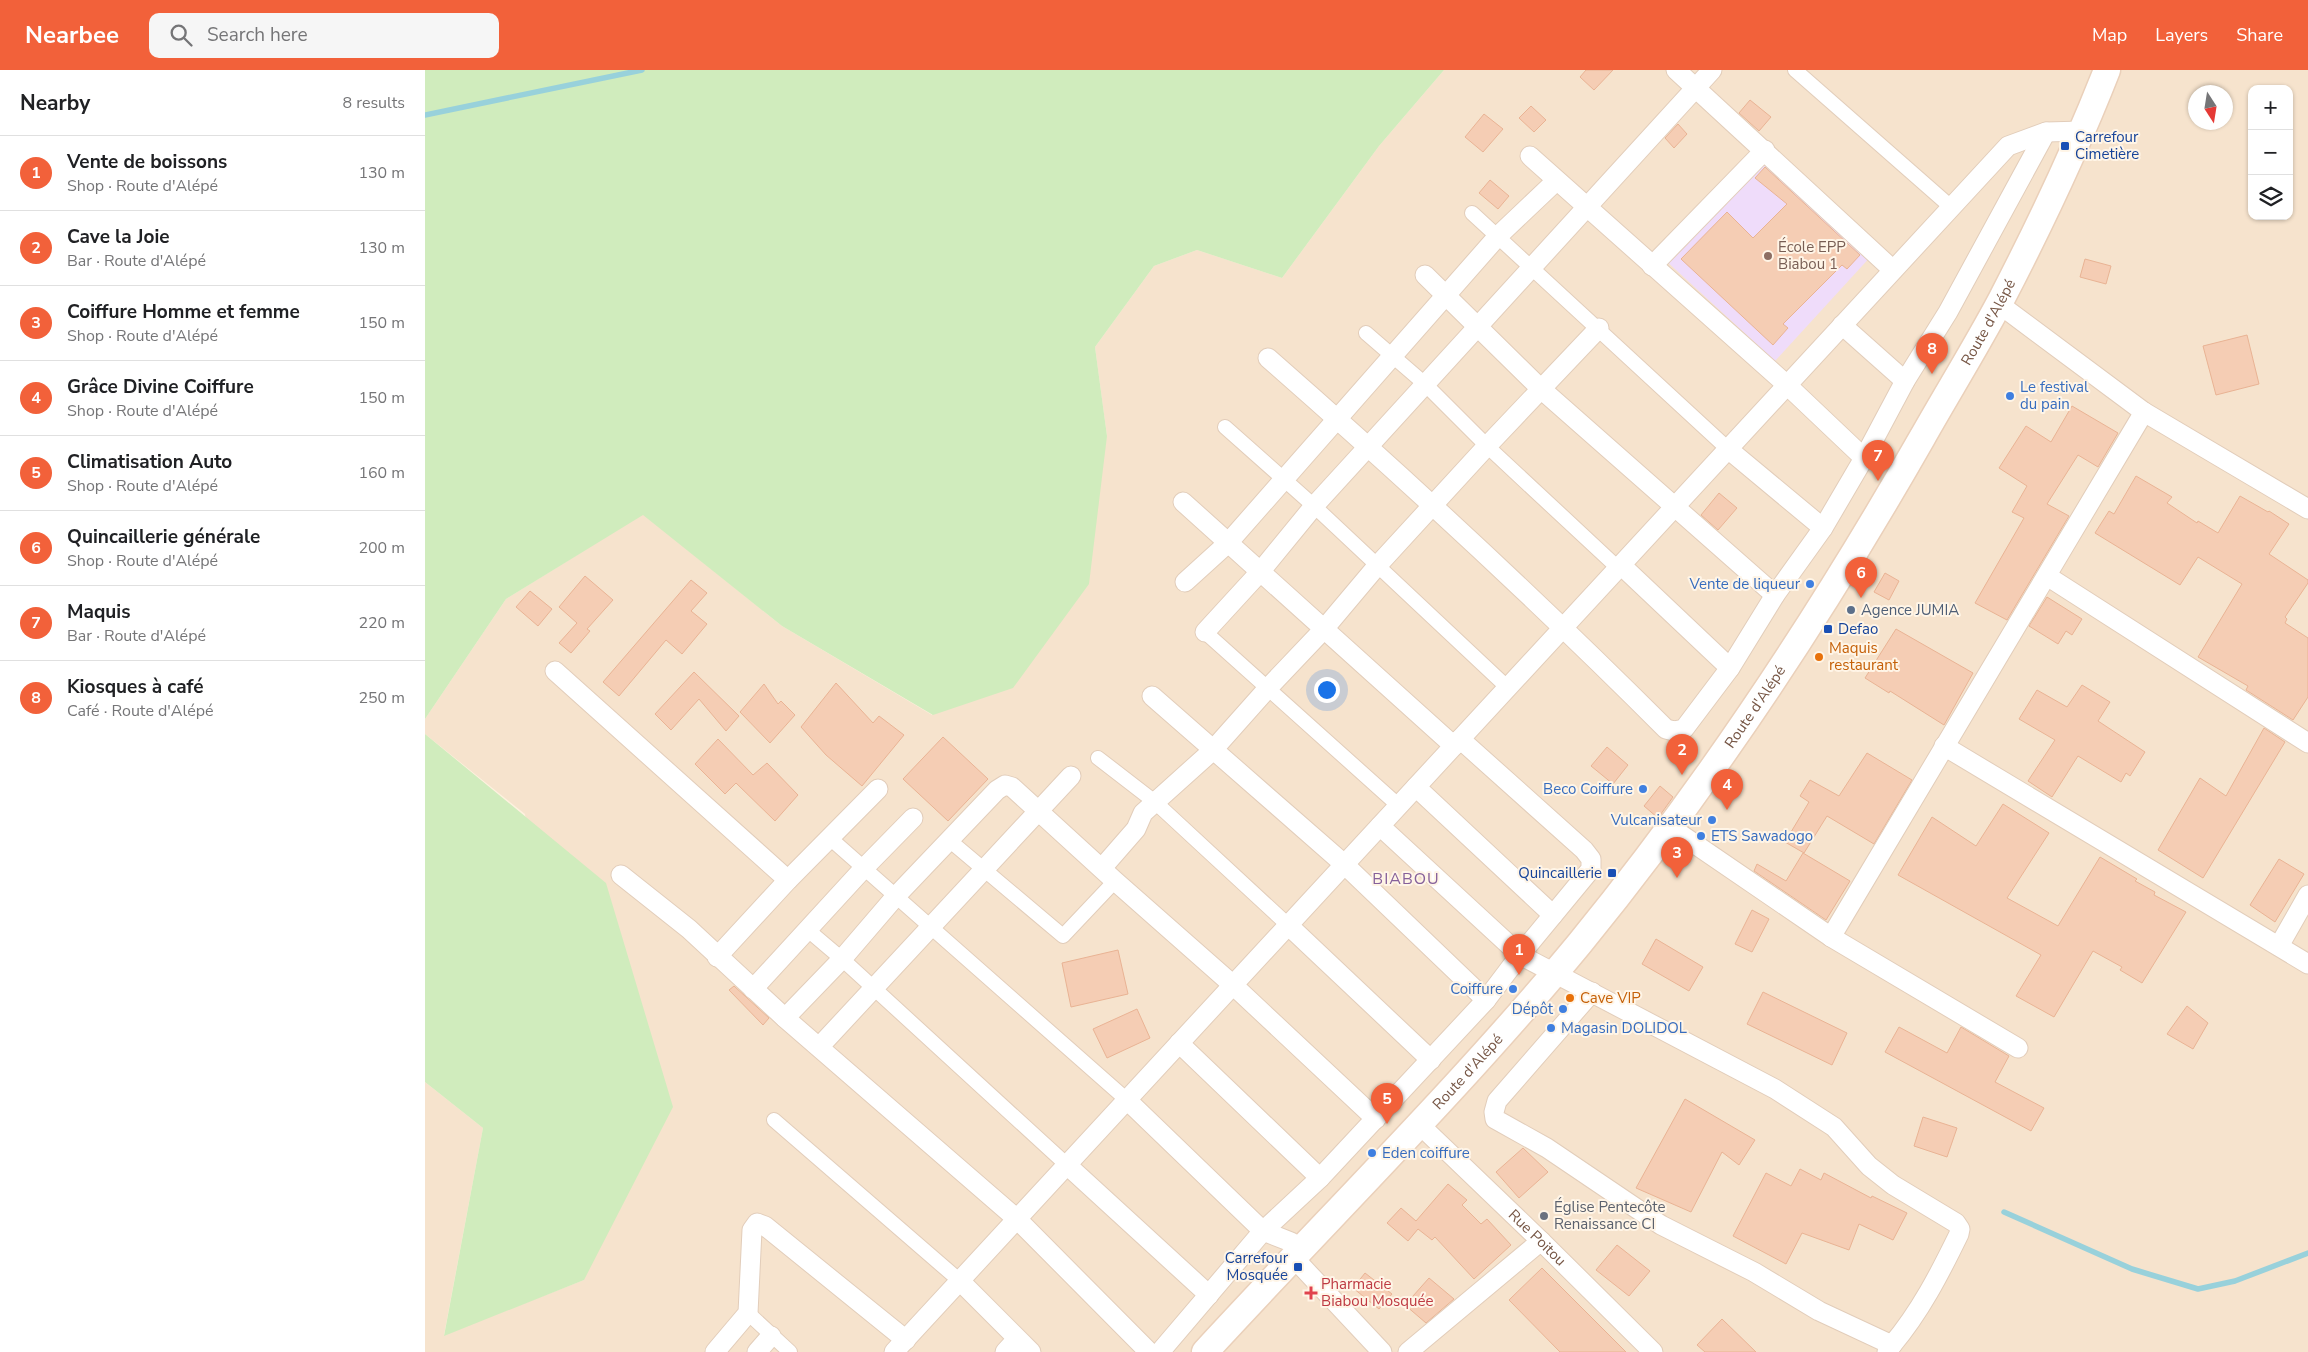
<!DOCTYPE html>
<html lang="en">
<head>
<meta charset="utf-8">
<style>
  body { margin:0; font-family:"Nunito Sans",sans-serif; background:#f6f6f6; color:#202124 }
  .controls { position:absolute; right:15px; top:15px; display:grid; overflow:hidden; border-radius:10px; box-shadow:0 1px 4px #0004 }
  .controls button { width:45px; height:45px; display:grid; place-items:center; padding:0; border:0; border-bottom:1px solid #e0e0e0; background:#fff; color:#202124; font:25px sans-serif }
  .compass { position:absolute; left:1763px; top:15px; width:45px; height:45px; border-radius:50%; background:#fff; box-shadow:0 1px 4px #0004; rotate:168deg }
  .you { position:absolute; left:901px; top:619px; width:18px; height:18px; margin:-12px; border:4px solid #fff; border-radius:50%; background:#1a73e8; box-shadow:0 0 0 8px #1a73e833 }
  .badge { display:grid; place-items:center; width:32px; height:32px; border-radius:50%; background:#f2613a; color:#fff; font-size:16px; font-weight:700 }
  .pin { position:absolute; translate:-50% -41px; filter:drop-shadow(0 1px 2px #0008) }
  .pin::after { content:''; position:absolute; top:26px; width:18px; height:15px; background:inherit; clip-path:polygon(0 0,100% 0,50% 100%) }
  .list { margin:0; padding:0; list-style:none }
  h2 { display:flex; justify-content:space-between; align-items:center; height:65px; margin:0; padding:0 20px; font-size:21px }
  h2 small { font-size:16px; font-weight:400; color:#757577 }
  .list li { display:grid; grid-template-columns:32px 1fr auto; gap:15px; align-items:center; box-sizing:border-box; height:75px; padding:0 20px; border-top:1px solid #e0e0e0 }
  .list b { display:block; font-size:19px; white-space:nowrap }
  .list p { margin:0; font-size:16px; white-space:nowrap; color:#757577 }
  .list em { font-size:16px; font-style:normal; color:#757577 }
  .icon { flex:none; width:28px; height:28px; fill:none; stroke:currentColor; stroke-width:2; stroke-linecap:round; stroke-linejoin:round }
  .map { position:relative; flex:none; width:1883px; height:1282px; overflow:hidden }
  header { display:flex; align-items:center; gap:30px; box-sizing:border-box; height:70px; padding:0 25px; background:#f2613a; color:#fff }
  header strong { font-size:24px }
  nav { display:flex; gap:28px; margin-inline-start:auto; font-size:18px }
  .search { width:350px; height:45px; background:#f6f6f6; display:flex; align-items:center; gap:12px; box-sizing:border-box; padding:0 18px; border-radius:10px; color:#757577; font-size:19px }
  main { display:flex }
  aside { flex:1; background:#fff }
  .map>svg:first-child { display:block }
  .residential { fill:#f6e3cd; fill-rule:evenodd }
  .education { fill:#efdcfa }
  .green { fill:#d0ecbd }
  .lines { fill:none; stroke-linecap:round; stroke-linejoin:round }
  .stream { stroke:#98d1db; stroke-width:5.5 }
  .building { fill:#f5cdb4; stroke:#e9b394 }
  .pedestrian-casing { stroke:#e2cdba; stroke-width:16 }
  .minor-casing { stroke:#e2cdba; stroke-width:21 }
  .secondary-casing { stroke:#ead0ba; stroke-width:29 }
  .pedestrian { stroke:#fff; stroke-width:14 }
  .minor { stroke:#fff; stroke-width:19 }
  .secondary { stroke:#fff; stroke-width:26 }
  .transit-dot { fill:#1a4fb4; stroke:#fff5e7; stroke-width:2 }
  .education-dot { fill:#8d6e63; stroke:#fff5e7; stroke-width:2 }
  .shop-dot { fill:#3f7fe0; stroke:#fff5e7; stroke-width:2 }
  .service-dot { fill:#5c6f8a; stroke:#fff5e7; stroke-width:2 }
  .food-dot { fill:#e8710a; stroke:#fff5e7; stroke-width:2 }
  .worship-dot { fill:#6b7280; stroke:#fff5e7; stroke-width:2 }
  .health-dot { fill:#e0444e; stroke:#fff5e7; stroke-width:2 }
  .labels { text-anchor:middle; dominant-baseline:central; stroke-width:4; stroke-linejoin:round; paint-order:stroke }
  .transit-label { font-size:15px; fill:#164399; stroke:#fff5e7; text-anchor:start }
  .education-label { font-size:15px; fill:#785e54; stroke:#fff5e7; text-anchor:start }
  .street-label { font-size:15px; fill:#765645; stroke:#fff5e7 }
  .shop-label { font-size:15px; fill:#366cbe; stroke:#fff5e7; text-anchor:end }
  .service-label { font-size:15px; fill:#4e5e75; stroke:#fff5e7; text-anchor:start }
  .food-label { font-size:15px; fill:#c56008; stroke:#fff5e7; text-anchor:start }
  .worship-label { font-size:15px; fill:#5b616d; stroke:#fff5e7; text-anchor:start }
  .health-label { font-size:15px; fill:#be3a42; stroke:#fff5e7; text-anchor:start }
  .neighbourhood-label { font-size:16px; letter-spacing:1px; fill:#86609a; stroke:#fff5e7 }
</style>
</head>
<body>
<header>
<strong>Nearbee</strong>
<div class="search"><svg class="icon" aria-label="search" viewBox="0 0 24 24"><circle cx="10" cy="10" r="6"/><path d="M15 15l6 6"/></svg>Search here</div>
<nav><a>Map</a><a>Layers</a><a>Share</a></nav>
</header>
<main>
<aside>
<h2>Nearby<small>8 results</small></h2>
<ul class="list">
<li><span class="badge">1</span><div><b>Vente de boissons</b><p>Shop · Route d'Alépé</p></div><em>130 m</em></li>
<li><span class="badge">2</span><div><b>Cave la Joie</b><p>Bar · Route d'Alépé</p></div><em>130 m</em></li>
<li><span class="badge">3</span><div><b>Coiffure Homme et femme</b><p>Shop · Route d'Alépé</p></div><em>150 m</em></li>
<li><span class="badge">4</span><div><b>Grâce Divine Coiffure</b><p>Shop · Route d'Alépé</p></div><em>150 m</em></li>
<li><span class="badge">5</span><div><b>Climatisation Auto</b><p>Shop · Route d'Alépé</p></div><em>160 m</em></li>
<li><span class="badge">6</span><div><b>Quincaillerie générale</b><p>Shop · Route d'Alépé</p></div><em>200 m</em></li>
<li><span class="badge">7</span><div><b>Maquis</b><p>Bar · Route d'Alépé</p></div><em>220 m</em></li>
<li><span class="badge">8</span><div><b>Kiosques à café</b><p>Café · Route d'Alépé</p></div><em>250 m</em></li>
</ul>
</aside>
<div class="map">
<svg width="1883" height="1282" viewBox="0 0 1883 1282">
  <rect width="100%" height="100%" fill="#fef1df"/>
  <!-- residential -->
  <path class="residential" d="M1019,0H1883V1282H0V1012L58,1058L19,1265L159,1210L100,744L0,664V649L81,529L218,444L357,556L507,645L682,366L670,277L729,196L772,180L857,208L954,76ZM1827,19H1864V146H1827ZM1770,22H1800V52H1770Z"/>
  <!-- education -->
  <path class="education" d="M1336,81L1448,184L1350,291L1238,188Z"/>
  <!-- green -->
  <g class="green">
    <path d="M0,0H1019L954,76L857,208L772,180L729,196L670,277L682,366L664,514L588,618L508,645L357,556L218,445L81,529L0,649Z"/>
    <path d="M0,664L181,813L248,1037L159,1210L19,1266L58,1058L0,1012Z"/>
  </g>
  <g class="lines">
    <!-- stream -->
    <g class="stream">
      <path d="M0,45L217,0"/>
      <path d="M1579,1142L1707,1199L1773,1219L1810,1211L1883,1183"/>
    </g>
  </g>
  <!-- building -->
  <g class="building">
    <path d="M1161,0H1188L1169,20L1155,7Z"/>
    <path d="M1325,30L1346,47L1334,61L1314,43Z"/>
    <path d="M1106,36L1121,50L1109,62L1094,48Z"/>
    <path d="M1059,44L1078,59L1058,82L1040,67Z"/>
    <path d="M1253,54L1262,64L1249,78L1240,68Z"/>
    <path d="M1340,97L1435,185L1422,199L1417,195L1358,254L1363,258L1348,275L1256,189L1302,142L1328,168L1362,134L1330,108Z"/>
    <path d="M1065,110L1084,126L1073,139L1054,123Z"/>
    <path d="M1660,189L1686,196L1681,214L1655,207Z"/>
    <path d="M1822,265L1834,314L1791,325L1778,276Z"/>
    <path d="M1647,336L1693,363L1673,397L1653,385L1622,434L1644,446L1582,550L1550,533L1599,448L1587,442L1602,416L1574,398L1601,356L1626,372Z"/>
    <path d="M1711,406L1747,427L1742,433L1772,453L1773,451L1793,463L1815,426L1843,442L1844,441L1864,454L1844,484L1883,510V513L1860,547L1862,549L1860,553L1883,568V627L1868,650L1821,620L1823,616L1773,587L1817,514L1773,487L1755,515L1670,463L1684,441L1689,444Z"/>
    <path d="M1294,423L1312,438L1293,460L1276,445Z"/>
    <path d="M1460,503L1474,511L1464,530L1449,522Z"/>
    <path d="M160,506L188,530L162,559L165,561L146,583L134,573L152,553L134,537Z"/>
    <path d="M266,510L282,523L266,541L282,554L257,584L241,570L194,626L178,612Z"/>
    <path d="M105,521L127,539L113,556L91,537Z"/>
    <path d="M1622,527L1657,549L1647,565L1641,561L1633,574L1604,556Z"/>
    <path d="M1471,559L1548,603L1519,655L1465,621L1464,623L1440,608Z"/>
    <path d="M269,602L314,646L301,661L274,629L246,660L230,644Z"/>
    <path d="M411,613L448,653L454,646L479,665L437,716L401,685L376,657Z"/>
    <path d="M339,614L353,634L356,631L370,645L345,673L315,642Z"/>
    <path d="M1657,615L1685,632L1673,651L1720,682L1705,706L1701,703L1696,712L1653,686L1627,727L1603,711L1630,670L1594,649L1612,620L1642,637Z"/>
    <path d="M1839,658L1860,672L1778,808L1733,780L1775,708L1801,726Z"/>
    <path d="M518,667L563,709L523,751L478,709Z"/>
    <path d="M293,669L328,705L342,693L373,725L350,751L311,713L300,724L270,694Z"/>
    <path d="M1182,677L1203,695L1188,714L1166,696Z"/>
    <path d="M1442,683L1487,710L1449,774L1402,746L1379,783L1360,772L1384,732L1375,726L1385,710L1414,726Z"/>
    <path d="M1235,716L1248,727L1233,748L1219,736Z"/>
    <path d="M1578,734L1624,763L1582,828L1633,856L1675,787L1712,809L1710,811L1730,822L1729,825L1761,842L1717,913L1695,900L1697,897L1668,881L1629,947L1591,926L1616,885L1473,805L1507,747L1551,776Z"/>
    <path d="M1378,783L1425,811L1401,850L1329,801L1332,794L1361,811Z"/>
    <path d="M1854,789L1879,804L1850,852L1825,835Z"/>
    <path d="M1327,840L1344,849L1327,882L1310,874Z"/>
    <path d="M1231,869L1278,897L1264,921L1217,894Z"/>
    <path d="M693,880L703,924L646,937L637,893Z"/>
    <path d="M309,916L344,948L338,955L304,920Z"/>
    <path d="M1338,922L1422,963L1407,995L1322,954Z"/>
    <path d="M1762,936L1783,953L1768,979L1742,964Z"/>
    <path d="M712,939L725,968L682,988L668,959Z"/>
    <path d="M1474,957L1522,983L1536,957L1584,986L1570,1012L1619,1038L1606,1061L1460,982Z"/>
    <path d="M1260,1029L1330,1070L1314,1095L1297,1082L1266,1142L1211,1118Z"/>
    <path d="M1498,1047L1532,1058L1522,1087L1489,1076Z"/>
    <path d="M1098,1078L1123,1102L1094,1128L1071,1102Z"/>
    <path d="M1375,1099L1396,1110L1399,1103L1446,1128L1447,1126L1482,1143L1468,1170L1434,1154L1424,1180L1377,1163L1361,1194L1308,1166L1341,1103L1366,1116Z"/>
    <path d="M1023,1114L1042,1130L1037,1135L1056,1154L1062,1149L1086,1175L1049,1209L1010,1167L1007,1170L993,1159L983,1171L962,1153L976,1138L991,1151Z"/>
    <path d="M1192,1175L1225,1201L1204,1226L1171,1200Z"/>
    <path d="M1117,1198L1201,1282H1135L1084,1230Z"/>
    <path d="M940,1203L967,1224L954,1239L928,1218Z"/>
    <path d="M1004,1208L1029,1229L1001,1253L980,1235Z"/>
    <path d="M1297,1249L1331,1282H1280L1272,1275Z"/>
  </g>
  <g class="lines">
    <!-- pedestrian casing -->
    <g class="pedestrian-casing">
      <g id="pedestrian">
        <path d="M1370,0L1526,137"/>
        <path d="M1047,143L1303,379"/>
        <path d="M941,263L1000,314L1062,376L1193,498"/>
        <path d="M800,357L889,436L1083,618"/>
        <path d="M780,562L974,736"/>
        <path d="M673,688L730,732L863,855"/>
        <path d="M406,769L702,1030"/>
        <path d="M524,770L638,866L690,811"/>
        <path d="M384,861L417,889L642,1095"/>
        <path d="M349,1050L535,1211"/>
        <path d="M323,1243L365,1282"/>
      </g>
    </g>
    <!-- minor casing -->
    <g class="minor-casing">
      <g id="minor">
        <path d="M1251,0L1468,200"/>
        <path d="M1105,86L1362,315L1439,388"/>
        <path d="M1227,196L1340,80"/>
        <path d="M1000,205L1115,318L1350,525"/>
        <path d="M1574,234L1719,342L1883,439"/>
        <path d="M1417,255L1480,311"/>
        <path d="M843,288C980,408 1113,531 1241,659L1249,661L1259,659L1305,598L1350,525L1398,458L1439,388L1480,311L1523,242L1621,62"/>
        <path d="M1303,379L1398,458"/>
        <path d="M758,432L1029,676"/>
        <path d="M1196,495L1305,598"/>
        <path d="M1622,506L1883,673"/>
        <path d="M760,512L803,473L1073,166L1131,111"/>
        <path d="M780,562L835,502L889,436L1287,0"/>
        <path d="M130,601L363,810"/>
        <path d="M727,626L919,794L1061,930"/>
        <path d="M1519,676L1883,894"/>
        <path d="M991,717L1128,845"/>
        <path d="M955,756L1095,885L1350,1019L1409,1057L1444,1096L1468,1115L1531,1153L1535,1159L1534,1164C1515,1203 1495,1242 1467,1275"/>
        <path d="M1245,757L1406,867L1593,978"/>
        <path d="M677,798L711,759L718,743L787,681L843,618L899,559L952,496L1062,376L1174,258"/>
        <path d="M196,805L264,859L360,948L592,1149L724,1282"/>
        <path d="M863,855L1006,990"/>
        <path d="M1406,867L1719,342"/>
        <path d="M1854,876L1883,825"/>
        <path d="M292,887L363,810L453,719"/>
        <path d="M328,919L439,798L488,748"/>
        <path d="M1167,922L1072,1031L1069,1042L1070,1049L1122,1078L1236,1155L1329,1202L1394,1241L1467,1275L1462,1282"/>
        <path d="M360,948L417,889L471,826L572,720L580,715L587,717L690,811L808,915L951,1049"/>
        <path d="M754,973L895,1108"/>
        <path d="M395,976L646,706"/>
        <path d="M702,1030L838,1161L866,1172L876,1179"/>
        <path id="s1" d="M994,1054L1116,1171L1228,1282"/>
        <path d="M642,1095L784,1225"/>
        <path d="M868,1187L957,1282"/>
        <path d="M535,1211L606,1282"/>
        <path d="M290,1282L323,1243L327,1160L332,1153L340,1156L481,1270"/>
        <path d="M332,1282L346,1266"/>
        <path d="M469,1282L1583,76L1621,62L1658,61"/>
        <path d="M580,1282L592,1269"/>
        <path d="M735,1282L838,1161L895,1108L1061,930L1095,885L1166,799V789L1159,780L1035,669"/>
        <path d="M983,1282L1116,1171"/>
      </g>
    </g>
    <!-- secondary casing -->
    <g class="secondary-casing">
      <g id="secondary">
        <path id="s2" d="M780,1282C905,1146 1037,1016 1155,873C1284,715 1396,545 1497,368C1523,322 1551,277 1576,230C1615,155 1651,79 1682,0"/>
      </g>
    </g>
    <!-- pedestrian -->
    <use href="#pedestrian" class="pedestrian"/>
    <!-- minor -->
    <use href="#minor" class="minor"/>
    <!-- secondary -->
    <use href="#secondary" class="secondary"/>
  </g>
  <!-- markers -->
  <g class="transit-dot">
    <rect x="1635" y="71" width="10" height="10" rx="2.5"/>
    <rect x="1398" y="554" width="10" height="10" rx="2.5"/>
    <rect x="1182" y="798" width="10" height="10" rx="2.5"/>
    <rect x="868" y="1192" width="10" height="10" rx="2.5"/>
  </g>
  <circle class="education-dot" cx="1343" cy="186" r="5"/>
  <g class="shop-dot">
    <circle cx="1585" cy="326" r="5"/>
    <circle cx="1385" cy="514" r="5"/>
    <circle cx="1218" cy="719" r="5"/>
    <circle cx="1287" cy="750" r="5"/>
    <circle cx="1276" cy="766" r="5"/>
    <circle cx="1088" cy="919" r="5"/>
    <circle cx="1138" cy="939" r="5"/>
    <circle cx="1126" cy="958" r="5"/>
    <circle cx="947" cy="1083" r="5"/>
  </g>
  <circle class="service-dot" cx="1426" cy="540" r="5"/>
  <g class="food-dot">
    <circle cx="1394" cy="587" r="5"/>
    <circle cx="1145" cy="928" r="5"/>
  </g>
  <circle class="worship-dot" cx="1119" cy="1146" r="5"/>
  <path class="health-dot" d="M883.5 1215.5h5v5h5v5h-5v5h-5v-5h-5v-5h5z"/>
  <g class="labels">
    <!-- transit labels -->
    <g class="transit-label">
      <text x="1650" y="67">Carrefour<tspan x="1650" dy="17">Cimetière</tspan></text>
      <text x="1413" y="559">Defao</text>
      <text x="1177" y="803" text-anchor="end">Quincaillerie</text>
      <text x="863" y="1188" text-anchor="end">Carrefour<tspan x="863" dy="17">Mosquée</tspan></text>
    </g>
    <!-- education labels -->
    <g class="education-label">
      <text x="1353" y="177">École EPP<tspan x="1353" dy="17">Biabou 1</tspan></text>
    </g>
    <!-- street labels -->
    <g class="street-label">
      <text stroke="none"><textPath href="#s2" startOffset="1299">Route d'Alépé</textPath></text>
      <text stroke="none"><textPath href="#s2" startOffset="849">Route d'Alépé</textPath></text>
      <text stroke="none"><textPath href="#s2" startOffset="384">Route d'Alépé</textPath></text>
      <text stroke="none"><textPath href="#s1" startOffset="164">Rue Poitou</textPath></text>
    </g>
    <!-- shop labels -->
    <g class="shop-label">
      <text x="1595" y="317" text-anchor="start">Le festival<tspan x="1595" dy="17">du pain</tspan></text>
      <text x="1375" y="514">Vente de liqueur</text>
      <text x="1208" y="719">Beco Coiffure</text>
      <text x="1277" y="750">Vulcanisateur</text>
      <text x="1286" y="766" text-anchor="start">ETS Sawadogo</text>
      <text x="1078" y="919">Coiffure</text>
      <text x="1128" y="939">Dépôt</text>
      <text x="1136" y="958" text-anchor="start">Magasin DOLIDOL</text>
      <text x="957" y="1083" text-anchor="start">Eden coiffure</text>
    </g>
    <!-- service labels -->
    <g class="service-label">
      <text x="1436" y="540">Agence JUMIA</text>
    </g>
    <!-- food labels -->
    <g class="food-label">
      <text x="1404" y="578">Maquis<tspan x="1404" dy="17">restaurant</tspan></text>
      <text x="1155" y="928">Cave VIP</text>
    </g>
    <!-- worship labels -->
    <g class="worship-label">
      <text x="1129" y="1137">Église Pentecôte<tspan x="1129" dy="17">Renaissance CI</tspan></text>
    </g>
    <!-- health labels -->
    <g class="health-label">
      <text x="896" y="1214">Pharmacie<tspan x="896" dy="17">Biabou Mosquée</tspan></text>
    </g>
    <!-- neighbourhood labels -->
    <g class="neighbourhood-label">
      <text x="981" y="809">BIABOU</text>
    </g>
  </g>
</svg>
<div class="controls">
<button>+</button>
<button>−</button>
<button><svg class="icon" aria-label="layers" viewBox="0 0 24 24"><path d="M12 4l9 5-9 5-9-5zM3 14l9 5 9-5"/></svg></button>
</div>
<svg class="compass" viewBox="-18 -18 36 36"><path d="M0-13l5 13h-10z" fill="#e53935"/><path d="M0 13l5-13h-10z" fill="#757577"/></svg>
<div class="you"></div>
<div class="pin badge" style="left:1094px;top:905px">1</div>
<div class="pin badge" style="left:1257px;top:705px">2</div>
<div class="pin badge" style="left:1252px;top:808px">3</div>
<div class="pin badge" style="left:1302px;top:740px">4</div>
<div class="pin badge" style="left:962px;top:1054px">5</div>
<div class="pin badge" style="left:1436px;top:528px">6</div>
<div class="pin badge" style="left:1453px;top:411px">7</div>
<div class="pin badge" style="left:1507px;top:304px">8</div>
</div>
</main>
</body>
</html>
